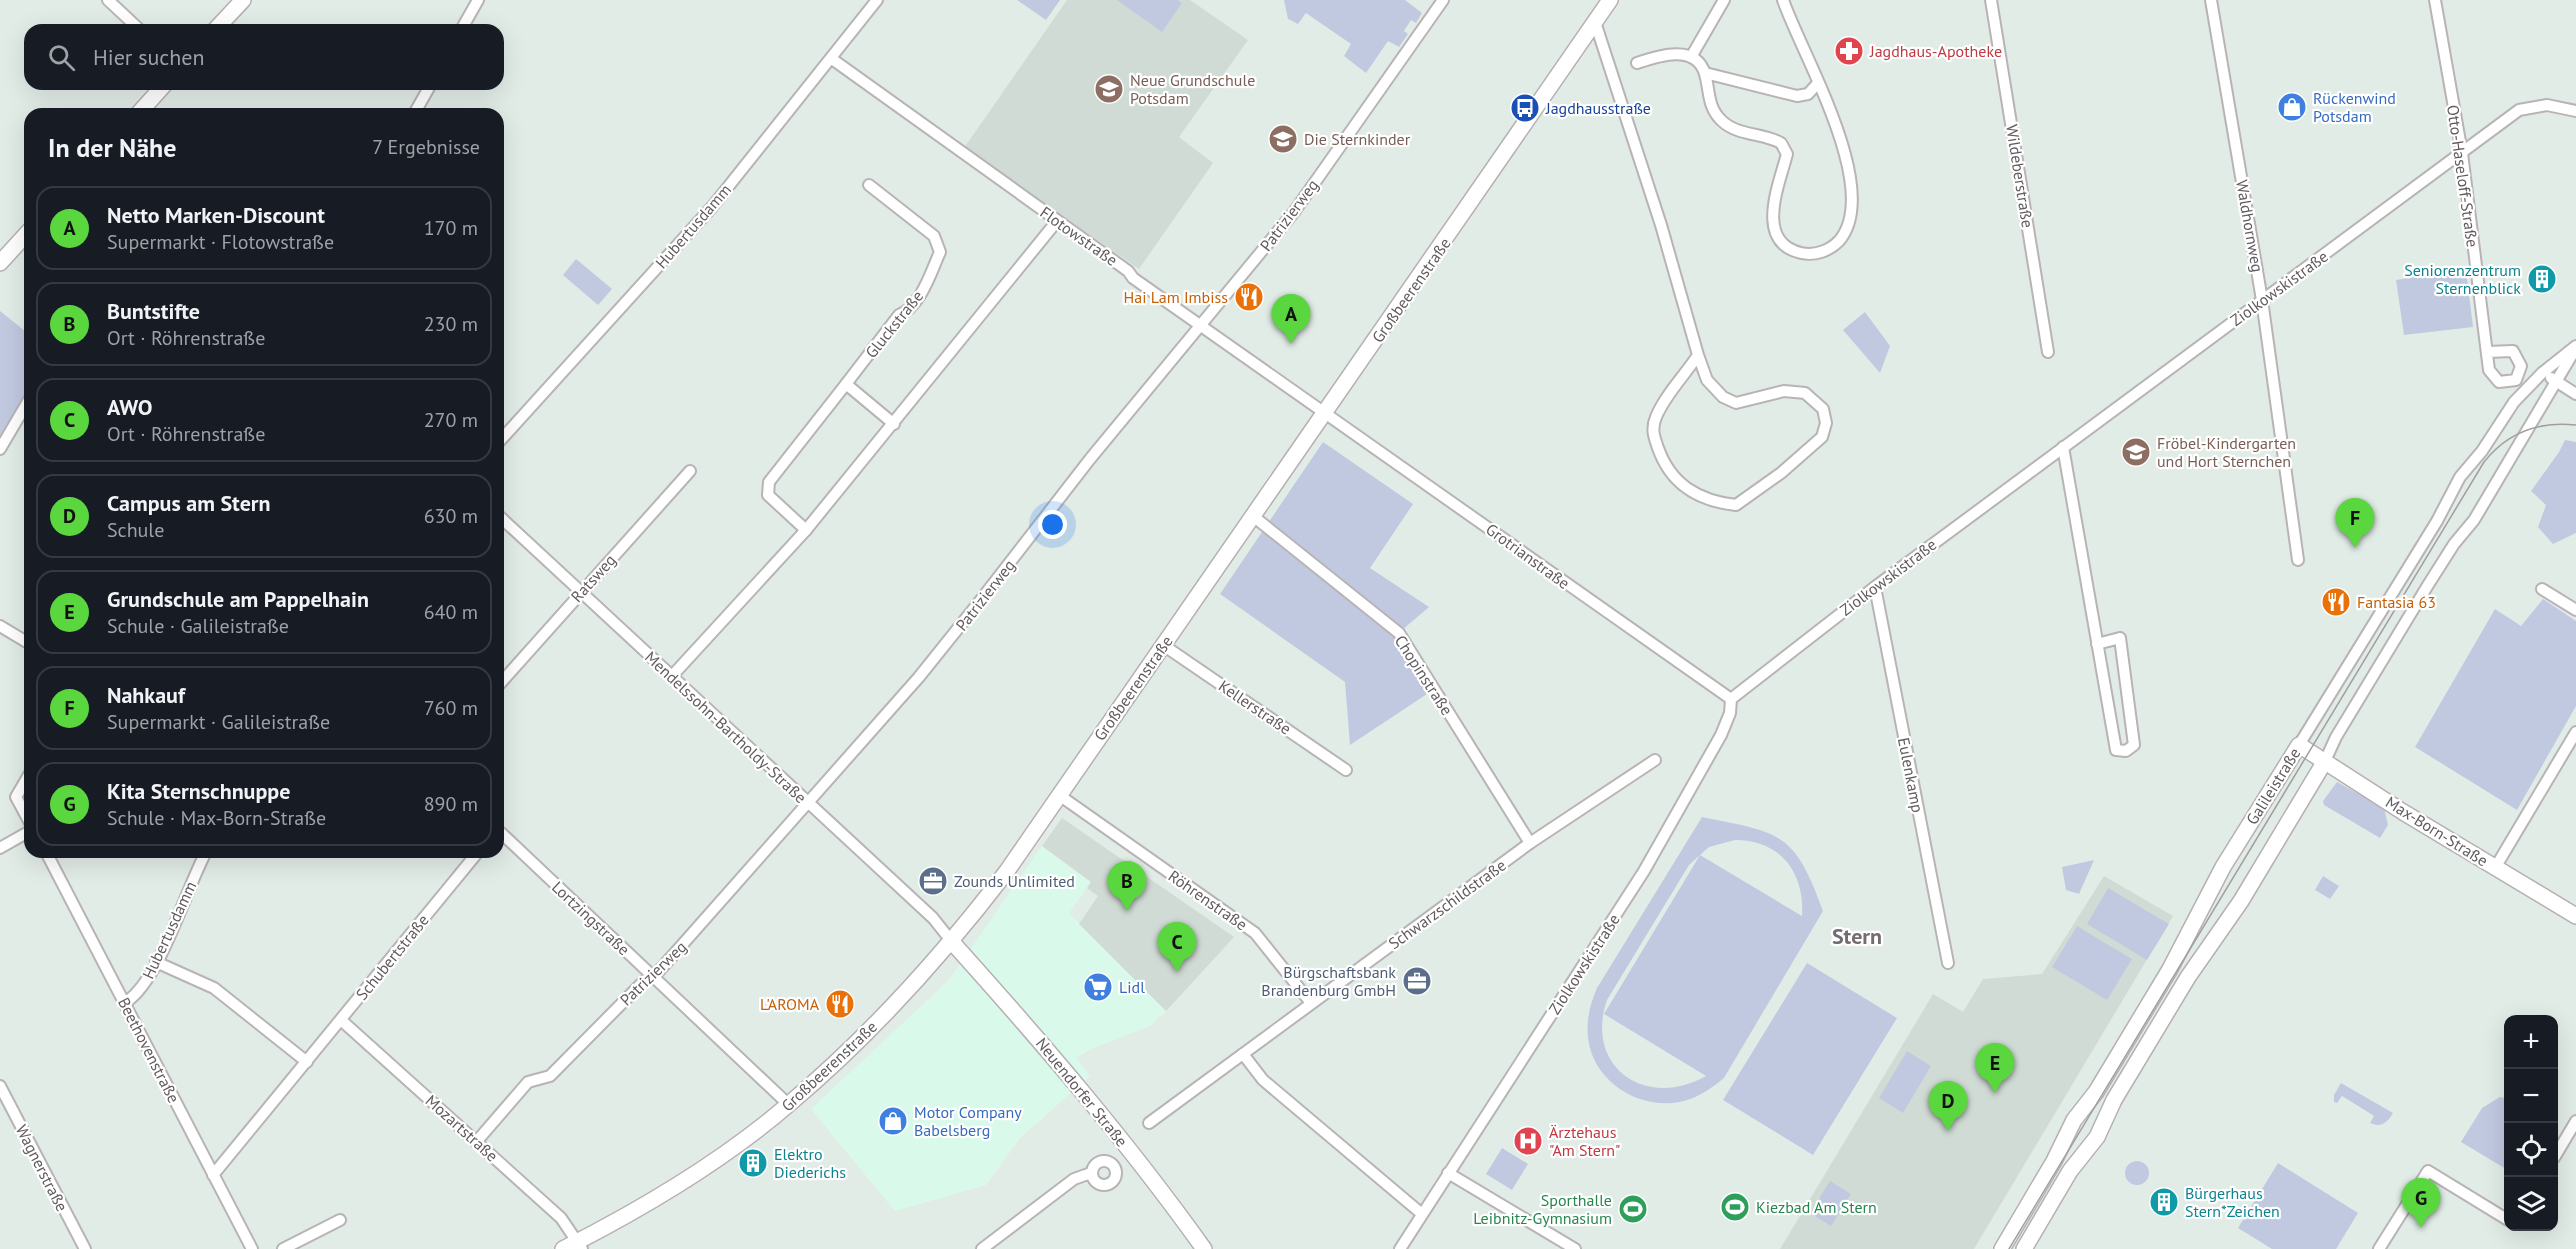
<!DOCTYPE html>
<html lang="de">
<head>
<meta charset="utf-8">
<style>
  body { margin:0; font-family:"PT Sans",sans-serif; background:#20242c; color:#f1f3f6 }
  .controls { position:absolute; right:18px; bottom:18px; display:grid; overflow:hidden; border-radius:12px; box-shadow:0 6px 24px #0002 }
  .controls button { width:54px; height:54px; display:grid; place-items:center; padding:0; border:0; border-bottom:2px solid #363941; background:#171b24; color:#f1f3f6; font:30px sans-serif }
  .you { position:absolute; left:1053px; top:525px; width:21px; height:21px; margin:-15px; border:4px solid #fff; border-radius:50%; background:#1a73e8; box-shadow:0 0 0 9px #1a73e833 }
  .badge { display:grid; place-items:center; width:39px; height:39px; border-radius:50%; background:#5ad63e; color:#111; font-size:20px; font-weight:700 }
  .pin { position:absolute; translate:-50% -50px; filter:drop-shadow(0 2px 3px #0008) }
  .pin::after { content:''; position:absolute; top:32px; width:21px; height:18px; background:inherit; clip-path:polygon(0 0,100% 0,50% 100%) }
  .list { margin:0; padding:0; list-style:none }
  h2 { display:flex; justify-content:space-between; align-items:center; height:78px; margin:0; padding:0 24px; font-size:26px }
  h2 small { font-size:20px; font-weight:400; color:#9ea1a6 }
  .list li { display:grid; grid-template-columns:39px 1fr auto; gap:18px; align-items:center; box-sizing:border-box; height:84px; margin:0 12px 12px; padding:0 12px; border:2px solid #363941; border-radius:18px }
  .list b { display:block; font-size:22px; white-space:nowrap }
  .list p { margin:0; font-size:20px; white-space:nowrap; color:#9ea1a6 }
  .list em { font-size:20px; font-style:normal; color:#9ea1a6 }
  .icon { flex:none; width:33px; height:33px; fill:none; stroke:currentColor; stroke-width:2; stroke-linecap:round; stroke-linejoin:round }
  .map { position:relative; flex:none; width:2576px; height:1249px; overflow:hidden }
  .search { position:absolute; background:#171b24; box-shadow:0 6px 24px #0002; left:24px; top:24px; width:480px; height:66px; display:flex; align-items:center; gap:15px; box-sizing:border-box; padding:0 21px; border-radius:18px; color:#9ea1a6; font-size:22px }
  .panel { position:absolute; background:#171b24; box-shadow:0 6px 24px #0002; left:24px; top:108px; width:480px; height:750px; border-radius:18px }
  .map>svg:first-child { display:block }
  .commercial { fill:#d9faea }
  .education { fill:#d1dbd6 }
  .green { fill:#c1c9e1; fill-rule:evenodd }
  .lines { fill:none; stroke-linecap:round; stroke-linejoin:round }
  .street-casing { stroke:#b8b3b6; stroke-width:14 }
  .secondary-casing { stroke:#b6afb3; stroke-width:18 }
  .street { stroke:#fff; stroke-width:10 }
  .secondary { stroke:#fff; stroke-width:15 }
  .tram { stroke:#a09e9f; stroke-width:1.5 }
  .labels { text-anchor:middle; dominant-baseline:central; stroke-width:4.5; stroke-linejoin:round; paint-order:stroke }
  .health-label { font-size:16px; fill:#be3a42; stroke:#fff; text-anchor:start }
  .education-label { font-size:16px; fill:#785e54; stroke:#fff; text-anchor:start }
  .shop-label { font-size:16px; fill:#366cbe; stroke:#fff; text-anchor:start }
  .transit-label { font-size:16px; fill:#164399; stroke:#fff; text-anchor:start }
  .street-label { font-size:16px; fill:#615b5f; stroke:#fff }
  .culture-label { font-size:16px; fill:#0d838f; stroke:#fff; text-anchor:start }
  .food-label { font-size:16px; fill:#c56008; stroke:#fff; text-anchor:end }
  .service-label { font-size:16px; fill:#4e5e75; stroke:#fff; text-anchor:start }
  .leisure-label { font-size:16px; fill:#27864d; stroke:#fff; text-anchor:end }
  .district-label { font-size:22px; font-weight:bold; fill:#736c71; stroke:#fff }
</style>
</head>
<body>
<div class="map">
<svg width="2576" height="1249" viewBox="0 0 2576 1249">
  <rect width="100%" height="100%" fill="#e2ece7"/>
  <!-- commercial -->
  <path class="commercial" d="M1042,846L1091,882L1069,913L1166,1011L1150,1026L1089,1050L1077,1058L1090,1076L1020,1138L986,1185L895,1211L811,1109L949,980Z"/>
  <!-- education -->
  <g class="education">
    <path d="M1067,0H1190L1248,40L1179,137L1213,163L1139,269L964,148Z"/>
    <path d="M1062,818L1234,937L1166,1011L1079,924L1098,896L1087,888L1091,882L1042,846Z"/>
    <path d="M2104,876L2173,916L1974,1249H1780L1933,994L1963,1012L1983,979L2042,974Z"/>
  </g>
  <!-- green -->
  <g class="green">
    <path d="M1017,0H1060L1046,20Z"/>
    <path d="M1117,0H1177L1182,3L1162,32Z"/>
    <path d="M1284,0H1405L1422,13L1416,23L1411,20L1404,31L1408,34L1399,47L1388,41L1366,73L1344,56L1351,44L1306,13L1298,24L1288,19Z"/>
    <path d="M576,259L612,289L598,305L563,275Z"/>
    <path d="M2466,269L2473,327L2404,335L2396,280Z"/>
    <path d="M0,311L30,335V398L0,449Z"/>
    <path d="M1865,312L1890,346L1880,373L1843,330Z"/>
    <path d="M2565,440L2576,442V533L2553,544L2538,527L2546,505L2531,491L2559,452Z"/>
    <path d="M1323,442L1413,504L1370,568L1429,607L1395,636L1430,692L1350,745L1345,682L1220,594Z"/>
    <path d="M2543,599L2576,621V706L2517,810L2415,747L2495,609L2521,626Z"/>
    <path d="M2337,782L2384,808L2388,825L2380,838L2324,805L2323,801Z"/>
    <path d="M1702,817C1781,833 1794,831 1823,911L1724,1078C1712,1088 1699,1097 1684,1101C1642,1112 1593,1083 1588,1038C1586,1020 1590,1004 1597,988ZM1735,840C1780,840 1805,872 1802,916L1700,855L1604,1014L1706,1076C1646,1110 1584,1067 1607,1000L1689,865L1709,847Z"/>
    <path d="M2094,860L2079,894L2066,890L2062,867Z"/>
    <path d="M2323,876L2339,886L2330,899L2315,890Z"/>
    <path d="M2108,888L2169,924L2147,960L2087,924Z"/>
    <path d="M2077,926L2132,959L2107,1000L2052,967Z"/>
    <path d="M1807,963L1897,1018L1813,1155L1723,1100Z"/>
    <path d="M1907,1051L1931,1066L1903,1113L1879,1098Z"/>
    <path d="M2341,1083L2393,1113C2387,1123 2381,1128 2370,1123L2374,1116L2371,1114L2342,1096L2337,1103L2334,1102V1095Z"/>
    <path d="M2500,1097L2508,1099V1163L2506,1169L2461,1142L2482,1108Z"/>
    <path d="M1502,1148L1528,1164L1512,1190L1486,1174Z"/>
    <circle cx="2137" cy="1173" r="12"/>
    <path d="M2278,1163L2358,1213L2336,1249H2272L2238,1228Z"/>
    <path d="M1830,1181L1851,1194L1831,1226L1810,1213Z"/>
  </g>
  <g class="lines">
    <!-- street casing -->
    <g class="street-casing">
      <g id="street">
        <path d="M108,0L140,30"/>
        <path d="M1991,0L2048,352"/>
        <path d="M2211,0L2262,300L2298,560"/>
        <path d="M2435,0L2462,153L2489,370L2499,382L2516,380L2521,366L2513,351L2487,352"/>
        <path d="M1595,22L1661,225L1698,355C1685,375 1665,395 1656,417C1651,429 1654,437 1658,448C1671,485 1699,501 1736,505L1781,473L1822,437L1826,423L1823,409L1805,393L1784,391L1736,403L1723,397L1707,380L1698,355"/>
        <path d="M461,30L478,0"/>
        <path d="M1691,57L1724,0"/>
        <path d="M832,59L1128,271L1133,278L1731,699"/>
        <path d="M1637,63C1658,56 1696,43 1705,74C1710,91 1707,107 1722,121C1738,136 1763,133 1781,143L1787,154C1779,185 1754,242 1801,253C1815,256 1829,251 1839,241C1883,190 1802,55 1783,0"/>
        <path d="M1705,73L1797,96L1808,94L1818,83"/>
        <path d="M414,114L431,84"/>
        <path d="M2551,378L2576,394"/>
        <path d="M846,384L899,315C921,306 931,272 940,252L934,236L869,185"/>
        <path d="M498,443L712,207L877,0"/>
        <path d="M2063,447L2116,750L2126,751L2134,745L2120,638L2097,644"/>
        <path d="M0,449L30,398"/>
        <path d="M498,515L933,918L952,942"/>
        <path d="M1253,516L1399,633L1530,843"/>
        <path d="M806,530L768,495L769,482L846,384L894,424"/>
        <path d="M1875,587L1948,963"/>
        <path d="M2542,589L2576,610"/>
        <path d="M0,626L30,644"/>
        <path d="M1163,645L1346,770"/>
        <path d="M672,676L806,530L1057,221"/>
        <path d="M498,686L690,471"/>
        <path d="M2299,745L2437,521L2460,477L2482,451L2514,402L2542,373L2576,346"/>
        <path d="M2325,761L2336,737L2428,585L2454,544L2474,520L2573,353"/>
        <path d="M30,773L16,797L30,823"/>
        <path d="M1059,795L1255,933L1311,1003"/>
        <path d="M498,830L789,1105"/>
        <path d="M0,848L30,831"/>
        <path d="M46,852L252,1249"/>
        <path d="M2495,868L2576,732"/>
        <path d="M156,962L214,988L307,1062"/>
        <path d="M126,1002C160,980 185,891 206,852"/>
        <path d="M341,1020L561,1218L582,1249"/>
        <path d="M1243,1054L1263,1080L1422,1214"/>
        <path d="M0,1086L85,1249"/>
        <path d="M1149,1123L1530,843L1655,760"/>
        <path d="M477,1141L528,1082L550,1076L644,981L659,971L919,677L980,601L1090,459L1294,212L1443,0"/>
        <path d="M2554,1158L2576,1121"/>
        <circle cx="1104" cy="1173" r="12"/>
        <path d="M1448,1173L1575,1249"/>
        <path d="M213,1175L478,852"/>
        <path d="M283,1249L340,1220"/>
        <path d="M982,1249L1074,1179L1091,1173"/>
        <path d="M1400,1249L1644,871L1721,735L1730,713L1731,699L1875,587L2519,110L2547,105L2576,111"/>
        <path d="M2379,1249L2428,1171L2508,1220"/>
      </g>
    </g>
    <!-- secondary casing -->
    <g class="secondary-casing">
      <g id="secondary">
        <path d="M215,30L243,0"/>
        <path d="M138,114L165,84"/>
        <path d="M0,263L30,230"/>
        <path d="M952,942C1041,1041 1127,1141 1204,1249"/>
        <path d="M563,1249C642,1209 722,1162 789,1104C871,1035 942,956 1007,871L1610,0"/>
        <path d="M2002,1249L2054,1161L2074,1120L2096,1092L2170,969L2223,867L2299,745L2403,812L2576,916"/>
        <path d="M2024,1249L2070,1171L2097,1137L2114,1100L2188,977L2241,901L2325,761"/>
      </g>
    </g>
    <!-- street -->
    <use href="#street" class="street"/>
    <!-- secondary -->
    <use href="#secondary" class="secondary"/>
    <!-- tram -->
    <path class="tram" d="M2009,1249L2484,462C2507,433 2539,421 2576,425"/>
  </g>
  <!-- icons -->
  <defs>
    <g id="pharmacy-disc" transform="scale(1.5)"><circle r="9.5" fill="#e0444e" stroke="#fff"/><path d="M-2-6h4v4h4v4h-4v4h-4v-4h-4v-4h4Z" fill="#fff"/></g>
    <g id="school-disc" transform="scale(1.5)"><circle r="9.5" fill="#8d6e63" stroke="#fff"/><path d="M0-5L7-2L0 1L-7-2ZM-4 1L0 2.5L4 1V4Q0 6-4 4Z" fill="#fff"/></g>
    <g id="shop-disc" transform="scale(1.5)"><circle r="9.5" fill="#3f7fe0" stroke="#fff"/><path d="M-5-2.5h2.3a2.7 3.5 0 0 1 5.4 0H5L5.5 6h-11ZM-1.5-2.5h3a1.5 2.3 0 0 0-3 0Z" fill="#fff"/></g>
    <g id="bus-disc" transform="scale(1.5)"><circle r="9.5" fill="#1a4fb4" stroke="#fff"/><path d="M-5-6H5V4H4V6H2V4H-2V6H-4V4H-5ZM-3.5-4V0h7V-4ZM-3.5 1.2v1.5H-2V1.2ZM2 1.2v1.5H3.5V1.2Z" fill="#fff"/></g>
    <g id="building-disc" transform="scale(1.5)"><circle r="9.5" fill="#0f9aa8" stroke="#fff"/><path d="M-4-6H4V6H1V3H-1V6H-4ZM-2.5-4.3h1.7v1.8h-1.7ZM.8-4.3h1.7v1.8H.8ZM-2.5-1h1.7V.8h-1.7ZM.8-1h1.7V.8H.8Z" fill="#fff"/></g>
    <g id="restaurant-disc" transform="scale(1.5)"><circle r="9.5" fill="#e8710a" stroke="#fff"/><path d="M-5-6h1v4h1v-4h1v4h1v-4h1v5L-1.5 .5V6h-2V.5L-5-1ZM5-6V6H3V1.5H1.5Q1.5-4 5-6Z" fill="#fff"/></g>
    <g id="office-disc" transform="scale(1.5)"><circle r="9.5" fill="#5c6f8a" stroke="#fff"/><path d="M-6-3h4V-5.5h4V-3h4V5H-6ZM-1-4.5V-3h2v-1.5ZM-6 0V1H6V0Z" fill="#fff"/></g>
    <g id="supermarket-disc" transform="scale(1.5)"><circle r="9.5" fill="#3f7fe0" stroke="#fff"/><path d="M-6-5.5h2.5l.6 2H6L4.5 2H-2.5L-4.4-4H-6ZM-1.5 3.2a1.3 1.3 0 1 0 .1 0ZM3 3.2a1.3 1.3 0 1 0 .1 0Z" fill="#fff"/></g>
    <g id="hospital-disc" transform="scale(1.5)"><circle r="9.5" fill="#e0444e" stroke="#fff"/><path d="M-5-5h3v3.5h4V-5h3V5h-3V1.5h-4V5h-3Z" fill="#fff"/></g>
    <g id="stadium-disc" transform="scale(1.5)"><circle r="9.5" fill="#2e9e5b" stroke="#fff"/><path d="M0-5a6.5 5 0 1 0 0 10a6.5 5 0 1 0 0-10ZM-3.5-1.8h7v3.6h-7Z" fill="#fff"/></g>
  </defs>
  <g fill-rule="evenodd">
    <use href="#pharmacy-disc" x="1849" y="51"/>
    <use href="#school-disc" x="1109" y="89"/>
    <use href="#shop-disc" x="2292" y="107"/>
    <use href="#bus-disc" x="1525" y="108"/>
    <use href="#school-disc" x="1283" y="139"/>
    <use href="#building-disc" x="2542" y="279"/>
    <use href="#restaurant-disc" x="1249" y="297"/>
    <use href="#school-disc" x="2136" y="452"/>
    <use href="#restaurant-disc" x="2336" y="602"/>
    <use href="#office-disc" x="933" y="881"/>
    <use href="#office-disc" x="1417" y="981"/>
    <use href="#supermarket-disc" x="1098" y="987"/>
    <use href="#restaurant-disc" x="840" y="1004"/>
    <use href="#shop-disc" x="893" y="1121"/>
    <use href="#hospital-disc" x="1528" y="1141"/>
    <use href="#building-disc" x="753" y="1163"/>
    <use href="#building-disc" x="2164" y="1202"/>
    <use href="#stadium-disc" x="1735" y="1207"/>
    <use href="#stadium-disc" x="1633" y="1209"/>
  </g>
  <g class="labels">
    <!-- health labels -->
    <g class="health-label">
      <text x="1870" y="51">Jagdhaus-Apotheke</text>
      <text x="1549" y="1132">Ärztehaus<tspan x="1549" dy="18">"Am Stern"</tspan></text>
    </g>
    <!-- education labels -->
    <g class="education-label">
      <text x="1130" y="80">Neue Grundschule<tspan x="1130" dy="18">Potsdam</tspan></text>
      <text x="1304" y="139">Die Sternkinder</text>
      <text x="2157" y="443">Fröbel-Kindergarten<tspan x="2157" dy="18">und Hort Sternchen</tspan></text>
    </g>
    <!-- shop labels -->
    <g class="shop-label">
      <text x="2313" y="98">Rückenwind<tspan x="2313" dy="18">Potsdam</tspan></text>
      <text x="1119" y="987">Lidl</text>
      <text x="914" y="1112">Motor Company<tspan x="914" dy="18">Babelsberg</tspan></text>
    </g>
    <!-- transit labels -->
    <g class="transit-label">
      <text x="1546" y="108">Jagdhausstraße</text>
    </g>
    <!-- street labels -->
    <g class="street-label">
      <text transform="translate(2020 176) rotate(81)">Wildeberstraße</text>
      <text transform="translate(2463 176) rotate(82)">Otto-Haseloff-Straße</text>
      <text transform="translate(1289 215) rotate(-53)">Patrizierweg</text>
      <text transform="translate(693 226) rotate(-49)">Hubertusdamm</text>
      <text transform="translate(2250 226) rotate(80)">Waldhornweg</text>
      <text transform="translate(1079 236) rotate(35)">Flotowstraße</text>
      <text transform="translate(2279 288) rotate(-36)">Ziolkowskistraße</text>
      <text transform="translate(1411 290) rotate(-55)">Großbeerenstraße</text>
      <text transform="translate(894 324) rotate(-51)">Gluckstraße</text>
      <text transform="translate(1528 556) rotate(36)">Grotrianstraße</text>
      <text transform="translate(1888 577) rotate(-37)">Ziolkowskistraße</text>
      <text transform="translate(593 578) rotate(-48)">Ratsweg</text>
      <text transform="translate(985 595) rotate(-52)">Patrizierweg</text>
      <text transform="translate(1424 675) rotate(57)">Chopinstraße</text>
      <text transform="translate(1133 688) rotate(-55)">Großbeerenstraße</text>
      <text transform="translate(1255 707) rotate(34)">Kellerstraße</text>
      <text transform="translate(726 727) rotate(43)">Mendelssohn-Bartholdy-Straße</text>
      <text transform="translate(1911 775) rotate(79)">Eulenkamp</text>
      <text transform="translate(2273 786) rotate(-58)">Galileistraße</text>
      <text transform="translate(2437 831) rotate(32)">Max-Born-Straße</text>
      <text transform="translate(1208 900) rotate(35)">Röhrenstraße</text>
      <text transform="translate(1447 904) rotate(-36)">Schwarzschildstraße</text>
      <text transform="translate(591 918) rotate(43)">Lortzingstraße</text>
      <text transform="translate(169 930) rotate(-65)">Hubertusdamm</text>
      <text transform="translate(392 957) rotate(-51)">Schubertstraße</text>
      <text transform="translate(1584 964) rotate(-57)">Ziolkowskistraße</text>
      <text transform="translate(653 973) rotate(-44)">Patrizierweg</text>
      <text transform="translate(149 1050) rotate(63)">Beethovenstraße</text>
      <text transform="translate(829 1066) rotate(-43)">Großbeerenstraße</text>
      <text transform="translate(1082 1092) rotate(51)">Neuendorfer Straße</text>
      <text transform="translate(462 1128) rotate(42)">Mozartstraße</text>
      <text transform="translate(42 1168) rotate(63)">Wagnerstraße</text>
    </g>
    <!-- culture labels -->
    <g class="culture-label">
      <text x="2521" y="270" text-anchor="end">Seniorenzentrum<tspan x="2521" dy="18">Sternenblick</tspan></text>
      <text x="774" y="1154">Elektro<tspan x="774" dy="18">Diederichs</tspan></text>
      <text x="2185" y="1193">Bürgerhaus<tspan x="2185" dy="18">Stern*Zeichen</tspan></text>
    </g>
    <!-- food labels -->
    <g class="food-label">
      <text x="1228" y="297">Hai Lam Imbiss</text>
      <text x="2357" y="602" text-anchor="start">Fantasia 63</text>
      <text x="819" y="1004">L'AROMA</text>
    </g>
    <!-- service labels -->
    <g class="service-label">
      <text x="954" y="881">Zounds Unlimited</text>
      <text x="1396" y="972" text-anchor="end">Bürgschaftsbank<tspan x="1396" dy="18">Brandenburg GmbH</tspan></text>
    </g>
    <!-- leisure labels -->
    <g class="leisure-label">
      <text x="1612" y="1200">Sporthalle<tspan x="1612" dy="18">Leibnitz-Gymnasium</tspan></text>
      <text x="1756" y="1207" text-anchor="start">Kiezbad Am Stern</text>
    </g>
    <!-- district labels -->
    <g class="district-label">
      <text x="1857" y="936">Stern</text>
    </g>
  </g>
</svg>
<div class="controls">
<button>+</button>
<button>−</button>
<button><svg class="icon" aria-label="locate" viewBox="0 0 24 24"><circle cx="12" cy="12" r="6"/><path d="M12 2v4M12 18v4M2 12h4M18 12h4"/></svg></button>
<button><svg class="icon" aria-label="layers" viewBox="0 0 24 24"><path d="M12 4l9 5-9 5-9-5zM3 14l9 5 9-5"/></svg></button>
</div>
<div class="you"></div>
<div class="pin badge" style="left:1291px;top:344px">A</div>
<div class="pin badge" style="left:1127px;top:911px">B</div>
<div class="pin badge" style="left:1177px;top:972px">C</div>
<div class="pin badge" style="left:1948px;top:1131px">D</div>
<div class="pin badge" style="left:1995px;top:1093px">E</div>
<div class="pin badge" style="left:2355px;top:548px">F</div>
<div class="pin badge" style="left:2421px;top:1228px">G</div>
<div class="search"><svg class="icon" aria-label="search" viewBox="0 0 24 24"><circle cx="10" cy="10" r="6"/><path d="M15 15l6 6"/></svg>Hier suchen</div>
<section class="panel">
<h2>In der Nähe<small>7 Ergebnisse</small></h2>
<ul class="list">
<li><span class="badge">A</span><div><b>Netto Marken-Discount</b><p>Supermarkt · Flotowstraße</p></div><em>170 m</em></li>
<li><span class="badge">B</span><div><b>Buntstifte</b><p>Ort · Röhrenstraße</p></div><em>230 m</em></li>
<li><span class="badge">C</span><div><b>AWO</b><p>Ort · Röhrenstraße</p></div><em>270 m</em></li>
<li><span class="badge">D</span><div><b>Campus am Stern</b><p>Schule</p></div><em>630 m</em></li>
<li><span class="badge">E</span><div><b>Grundschule am Pappelhain</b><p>Schule · Galileistraße</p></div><em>640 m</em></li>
<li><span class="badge">F</span><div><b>Nahkauf</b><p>Supermarkt · Galileistraße</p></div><em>760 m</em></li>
<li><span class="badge">G</span><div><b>Kita Sternschnuppe</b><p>Schule · Max-Born-Straße</p></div><em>890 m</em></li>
</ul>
</section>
</div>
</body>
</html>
